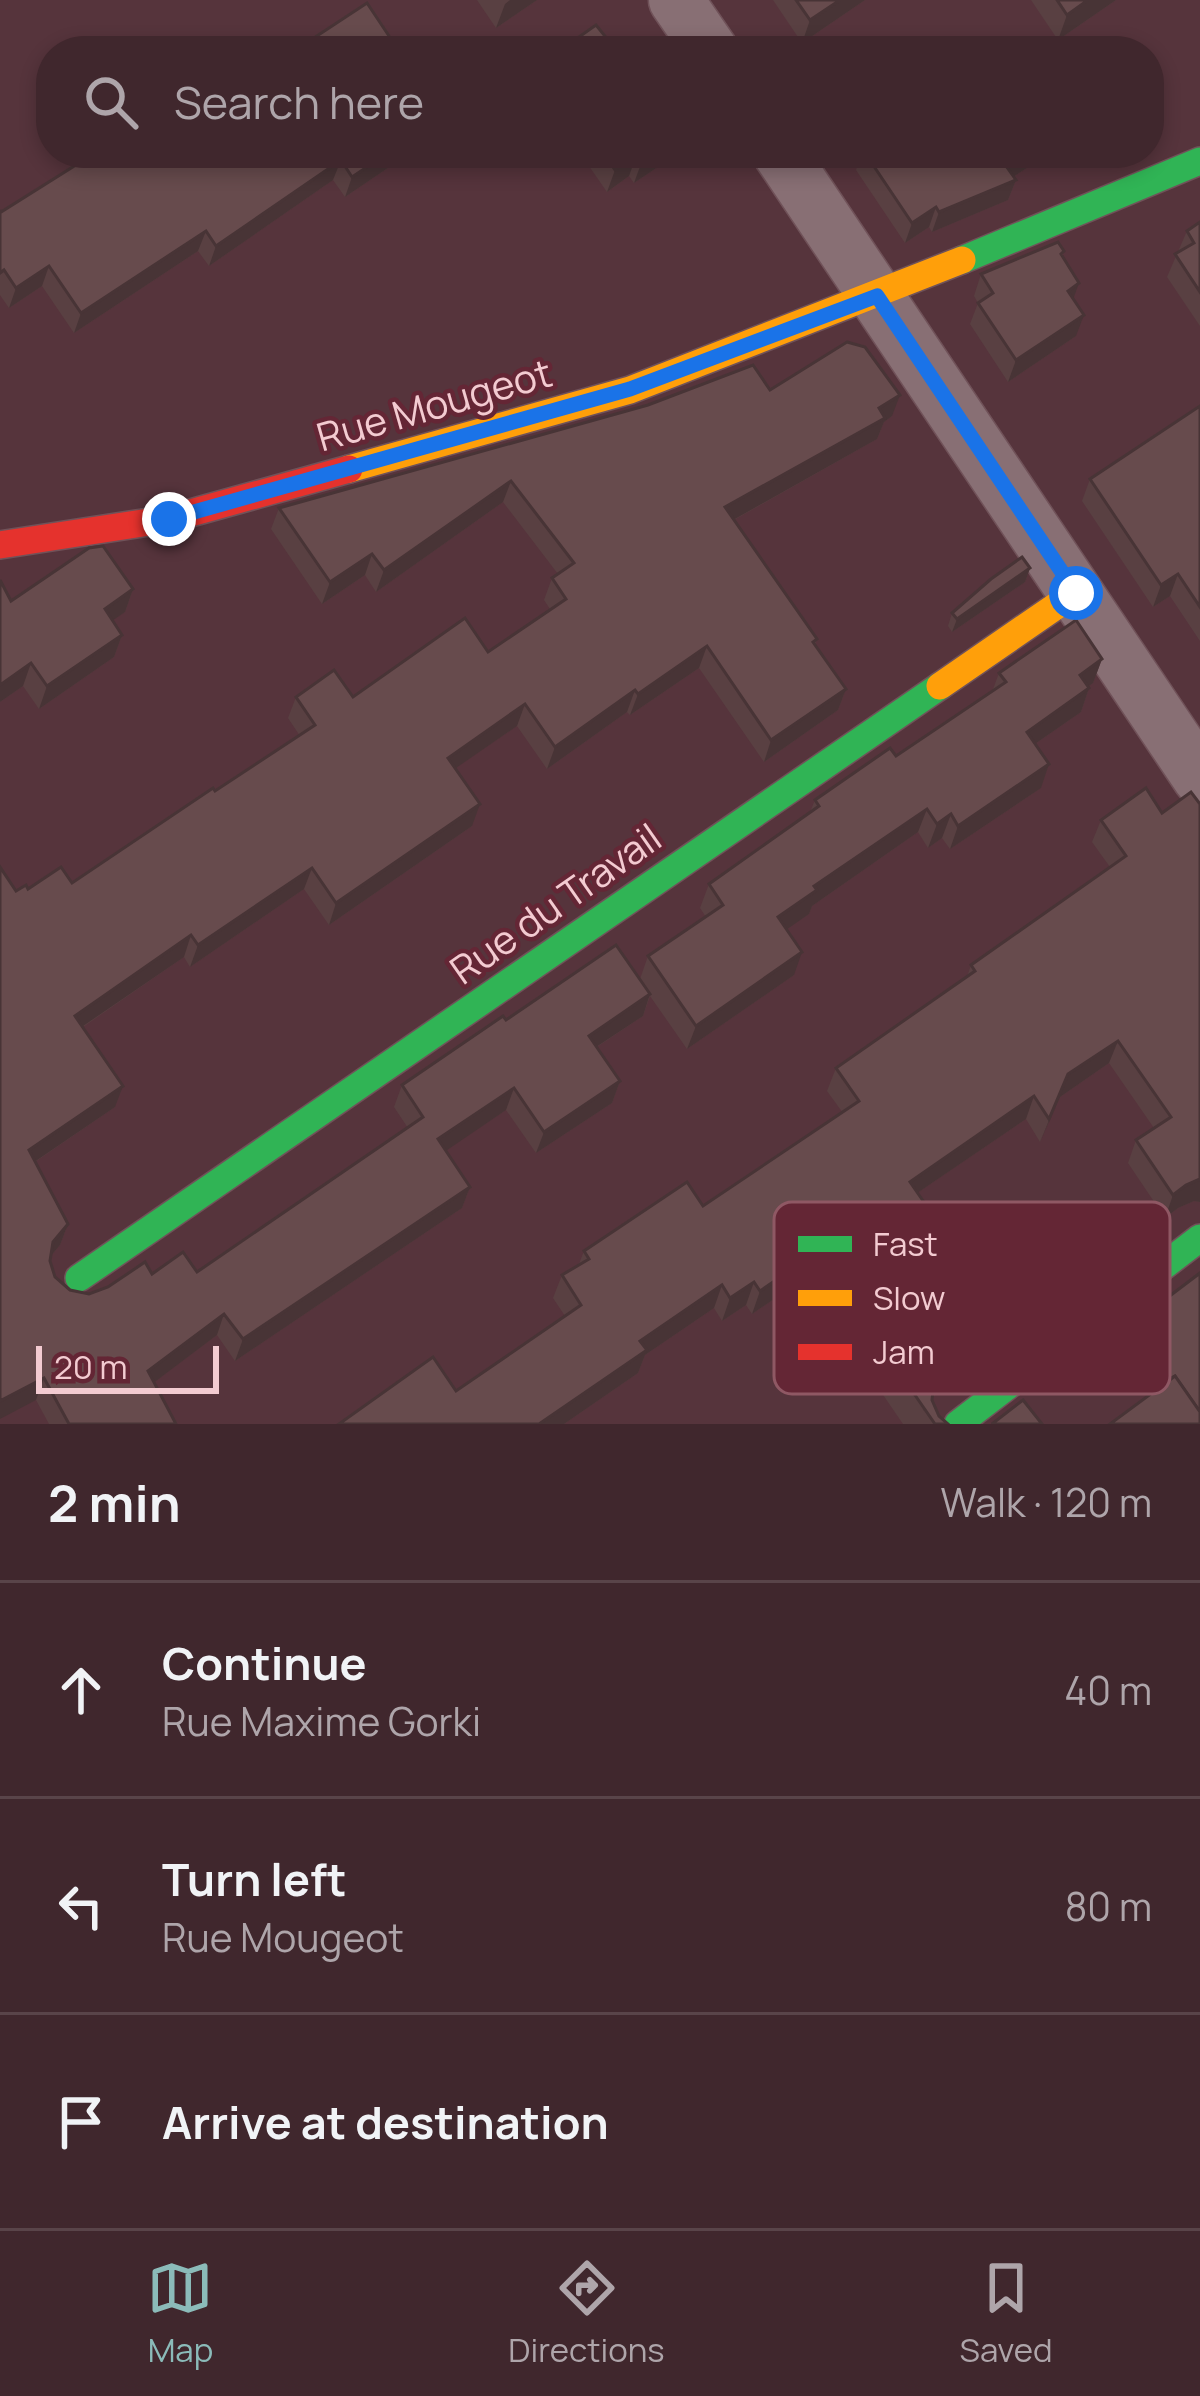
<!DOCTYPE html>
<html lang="en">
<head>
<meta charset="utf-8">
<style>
  body { margin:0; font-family:Manrope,sans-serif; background:#4b3339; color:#f1f3f6 }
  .scale { position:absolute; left:36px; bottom:30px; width:183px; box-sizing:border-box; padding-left:12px; border:6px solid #f3cbd1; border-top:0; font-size:33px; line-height:42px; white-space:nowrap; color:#f3cbd1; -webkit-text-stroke:9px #642635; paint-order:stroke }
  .stop { position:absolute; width:36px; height:36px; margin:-27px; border:9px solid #1a73e8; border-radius:50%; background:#fff }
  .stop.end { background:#1a73e8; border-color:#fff; box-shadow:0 3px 12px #0008 }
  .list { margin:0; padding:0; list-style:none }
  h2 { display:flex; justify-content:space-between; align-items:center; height:156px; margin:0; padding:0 48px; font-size:51px }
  h2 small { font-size:39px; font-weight:400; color:#aea5aa }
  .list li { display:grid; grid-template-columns:78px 1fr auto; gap:36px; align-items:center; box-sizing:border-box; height:216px; padding:0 48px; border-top:3px solid #594449 }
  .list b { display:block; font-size:45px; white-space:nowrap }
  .list p { margin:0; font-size:39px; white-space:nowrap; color:#aea5aa }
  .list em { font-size:39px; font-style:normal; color:#aea5aa }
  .icon { flex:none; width:66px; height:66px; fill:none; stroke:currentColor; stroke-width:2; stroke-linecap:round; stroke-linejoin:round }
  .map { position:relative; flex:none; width:1200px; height:1424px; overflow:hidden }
  .search { position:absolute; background:#40272d; box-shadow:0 6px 18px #0003; left:36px; right:36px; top:36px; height:132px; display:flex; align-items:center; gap:30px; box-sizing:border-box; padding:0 42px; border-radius:48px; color:#aea5aa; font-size:45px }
  .sheet { height:804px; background:#40272d }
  nav { display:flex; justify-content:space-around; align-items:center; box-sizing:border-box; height:168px; border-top:3px solid #594449; background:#40272d; font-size:33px; color:#aea5aa }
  nav a { display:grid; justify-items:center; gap:6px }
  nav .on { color:#8bbbb9 }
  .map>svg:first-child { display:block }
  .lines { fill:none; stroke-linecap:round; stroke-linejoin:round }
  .street-casing { stroke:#705259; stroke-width:57 }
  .fast-casing { stroke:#705259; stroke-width:30 }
  .slow-casing { stroke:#705259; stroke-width:30 }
  .jam-casing { stroke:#705259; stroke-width:30 }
  .street { stroke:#886f74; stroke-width:54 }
  .fast { stroke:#30b455; stroke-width:27 }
  .slow { stroke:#ff9f0a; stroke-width:27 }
  .jam { stroke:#e5322d; stroke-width:27 }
  .wall { fill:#594042 }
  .shaded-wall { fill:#483436 }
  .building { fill:#674b4d; stroke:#483436; stroke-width:3 }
  .route { stroke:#1a73e8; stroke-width:15 }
  .labels { text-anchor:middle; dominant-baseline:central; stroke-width:9; stroke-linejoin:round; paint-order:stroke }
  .street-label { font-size:39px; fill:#f3cbd1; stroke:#642635 }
  .key { fill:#642635; stroke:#8f5864; stroke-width:3 }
  .key-label { font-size:33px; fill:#f3cbd1 }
</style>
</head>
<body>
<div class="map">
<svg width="1200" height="1424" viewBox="0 0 1200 1424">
  <rect width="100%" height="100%" fill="#56343c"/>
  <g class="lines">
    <!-- street casing -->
    <g class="street-casing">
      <g id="street">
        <path d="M676,0L711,51"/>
        <path d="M780,153L1200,778"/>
      </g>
    </g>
    <!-- fast casing -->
    <g class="fast-casing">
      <g id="fast">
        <path d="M962,260L1200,161"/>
        <path d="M79,1278L940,686"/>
        <path d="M958,1424L1200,1238"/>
      </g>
    </g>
    <!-- slow casing -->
    <g class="slow-casing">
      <g id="slow">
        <path d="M349,469L630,390L962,260"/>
        <path d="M940,686L1075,593"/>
      </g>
    </g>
    <!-- jam casing -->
    <g class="jam-casing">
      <path id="jam" d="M0,545L169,519L349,469"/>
    </g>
    <!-- street -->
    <use href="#street" class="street"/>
    <!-- fast -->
    <use href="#fast" class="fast"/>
    <!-- slow -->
    <use href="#slow" class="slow"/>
    <!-- jam -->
    <use href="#jam" class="jam"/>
  </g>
  <!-- wall -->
  <g class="wall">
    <path d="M477,0H537L496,28Z"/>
    <path d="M773,0H865L802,43Z"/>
    <path d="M1031,0H1116L1058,40Z"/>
    <path d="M410,153L345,197L333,180L209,266L198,251L74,333L42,286L9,308L0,295V210L1,212L128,156Z"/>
    <path d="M580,153H675L674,156L634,183L629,176L607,192Z"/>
    <path d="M862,153H1050L1013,177L1016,180L1008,200L932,232L929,227L905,243L856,170Z"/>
    <path d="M1200,222V326L1167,277L1187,231Z"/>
    <path d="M1064,251L1062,256L1073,299L1076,336L1008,382L970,324L978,303L974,296L981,274Z"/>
    <path d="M770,390L892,416L884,422L877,439L734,520L817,639L815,645L846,689L838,710L764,762L699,668L630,715L627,712L547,769L517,726L455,768L472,826L329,925L304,889L190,967L184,957L83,1027L115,1107L35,1162L68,1224L60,1245L50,1257V1261L55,1277L70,1290L89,1294L152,1274L197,1272L408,1128L394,1107L402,1085L506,1020L640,979L648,956L706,917L700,908L709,884L810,812L815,800L896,756L992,692L999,673L1102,659L1093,683L1088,686L1089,688L1081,712L1035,744L1041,788L950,849L942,838L928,848L918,832L812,906L809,914L786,929L794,975L687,1049L650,996L643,1016L597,1047L620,1081L612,1103L536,1153L506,1110L446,1150L470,1187L462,1208L235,1361L217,1335L154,1382L176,1424H49L36,1400L16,891L72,883L300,736L288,718L296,697H353L488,652L550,609L544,600L552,578L558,574L503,502L376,592L365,575L322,604L271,529L279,508Z"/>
    <path d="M1200,406V641L1170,596L1153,607L1082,501L1090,479Z"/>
    <path d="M1030,568L1025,582L952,632L948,626L952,613Z"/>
    <path d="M0,580L11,601L133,589L125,612L112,620L122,635L114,657L39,709L23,686L0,702Z"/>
    <path d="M1200,804V1202L1194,1201L1178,1208L1165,1218L1128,1163L1136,1140L1154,1128L1109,1063L1060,1097L1040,1142L1026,1119L917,1193L928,1208L919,1231L834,1287L822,1270L806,1281L803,1279L752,1314L746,1305L722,1321L714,1308L645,1355L638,1373L564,1424H339L456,1391L565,1316L553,1298L562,1275L579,1264L584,1251L703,1206L843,1113L827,1091L836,1068L967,977L971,965L1110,867L1092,842L1101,820L1162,813Z"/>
    <path d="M1134,1323L1200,1424L1156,1390L1126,1346Z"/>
    <path d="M888,1356L966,1371L932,1398L939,1416L948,1424H903L877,1386Z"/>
  </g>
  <!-- shaded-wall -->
  <g class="shaded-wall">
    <path d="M510,0H537L496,28L505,4Z"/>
    <path d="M840,0H865L802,43L810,20Z"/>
    <path d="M1088,0H1116L1058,40L1067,15Z"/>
    <path d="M388,153H410L345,197L352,177Z"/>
    <path d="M654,153H675L674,156L634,183L642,161Z"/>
    <path d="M1026,153H1050L999,186L1006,166Z"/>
    <path d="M637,154L629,176L607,192L615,170Z"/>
    <path d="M341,160L333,180L209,266L216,246Z"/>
    <path d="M1016,180L1008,200L932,232L939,212Z"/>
    <path d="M936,207L929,227L905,243L912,223Z"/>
    <path d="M206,231L198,251L74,333L81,313Z"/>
    <path d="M49,266L42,286L9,308L16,288Z"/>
    <path d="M1079,283L1071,305L1068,291Z"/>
    <path d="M1084,315L1076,336L1008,382L1016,360Z"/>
    <path d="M900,395L892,416L884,422L877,439L717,529L725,507Z"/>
    <path d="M511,481L503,502L376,592L384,570Z"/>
    <path d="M372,554L365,575L322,604L330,582Z"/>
    <path d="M1030,568L1025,582L952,632L957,619Z"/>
    <path d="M1178,574L1170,596L1153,607L1161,585Z"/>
    <path d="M133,589L125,612L96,632L105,609Z"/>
    <path d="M122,635L114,657L39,709L47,686Z"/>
    <path d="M707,646L699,668L630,715L638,694Z"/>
    <path d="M1102,659L1093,683L1071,699L1080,675Z"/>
    <path d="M31,663L23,686L0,702V685Z"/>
    <path d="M1089,688L1081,712L1019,755L1027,732Z"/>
    <path d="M846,689L838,710L764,762L771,740Z"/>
    <path d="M635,690L627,712L547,769L555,747Z"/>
    <path d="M525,704L517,726L440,779L448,758Z"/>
    <path d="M1049,764L1041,788L950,849L958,826Z"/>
    <path d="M480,804L472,826L329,925L336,903Z"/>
    <path d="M927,809L918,832L812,906L809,914L770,941L778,917L814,886Z"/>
    <path d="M951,814L942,838L928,848L937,824Z"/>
    <path d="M312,868L304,889L190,967L198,945Z"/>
    <path d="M191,935L184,957L67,1037L75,1016Z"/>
    <path d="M802,952L794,975L687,1049L696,1026Z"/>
    <path d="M650,994L643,1016L581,1057L589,1036Z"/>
    <path d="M1118,1041L1109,1063L1060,1097L1040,1142L1068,1074Z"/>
    <path d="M620,1081L612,1103L536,1153L544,1132Z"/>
    <path d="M123,1086L115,1107L21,1171L29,1150Z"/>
    <path d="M514,1088L506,1110L431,1161L438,1139Z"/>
    <path d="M1034,1096L1026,1119L901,1204L910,1182Z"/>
    <path d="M1200,1179V1202L1194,1201L1178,1208L1165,1218L1173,1195L1186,1185Z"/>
    <path d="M470,1187L462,1208L235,1361L243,1339Z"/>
    <path d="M928,1208L919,1231L834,1287L842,1264Z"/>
    <path d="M68,1224L60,1245L45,1263L53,1242Z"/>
    <path d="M831,1248L822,1270L806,1281L814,1258Z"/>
    <path d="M811,1256L803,1279L752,1314L760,1291Z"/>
    <path d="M754,1282L746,1305L722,1321L730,1298Z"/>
    <path d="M722,1285L714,1308L645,1355L638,1373L564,1424H539L640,1341Z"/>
    <path d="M224,1314L217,1335L140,1393L148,1371Z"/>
    <path d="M976,1341L966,1371L935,1394L923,1411L934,1381L946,1364Z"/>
    <path d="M44,1378L36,1400L0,1419V1401Z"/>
  </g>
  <!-- building -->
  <g class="building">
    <path d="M796,0H840L810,20Z"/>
    <path d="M1057,0H1088L1067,15Z"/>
    <path d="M367,3L399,51H294Z"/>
    <path d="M596,25L617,51H573L569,44Z"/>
    <path d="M1026,40L1033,51H1010Z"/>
    <path d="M95,153H126L128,156L132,153H388L352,177L341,160L216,246L206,231L81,313L49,266L16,288L4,270L0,273V210L1,212Z"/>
    <path d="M603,153H654L642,161L637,154L615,170Z"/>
    <path d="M865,153H1026L1006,166L1016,180L939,212L936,207L912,223Z"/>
    <path d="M1200,222V292L1175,254L1194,243L1187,231Z"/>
    <path d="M1058,242L1064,251L1061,254L1079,283L1068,291L1084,315L1016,360L978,303L993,293L981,274Z"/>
    <path d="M847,342L865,347L900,395L879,408L885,418L725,507L817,639L813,642L846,689L771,740L707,646L638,694L635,690L555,747L525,704L448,758L480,804L336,903L312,868L198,945L191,935L75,1016L123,1086L29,1150L68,1224L53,1242L50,1261L55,1277L70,1290L89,1294L108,1287L145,1262L152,1274L183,1252L197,1272L423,1117L402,1085L503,1016L506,1020L616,945L650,994L589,1036L620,1081L544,1132L514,1088L438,1139L470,1187L243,1339L224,1314L148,1371L176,1424H69L44,1378L0,1401V867L16,891L26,885L28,889L61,867L72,883L213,788L215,791L315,725L296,697L334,670L353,697L465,618L488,652L566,599L552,578L574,563L511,481L384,570L372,554L330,582L279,508L648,405L753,365L770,390Z"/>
    <path d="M1200,406V607L1178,574L1161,585L1090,479Z"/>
    <path d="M103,546L133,589L105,609L122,635L47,686L31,663L0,685V580L11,601L89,548Z"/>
    <path d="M1022,557L1030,568L957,619L952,613L991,579Z"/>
    <path d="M1076,620L1102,659L1080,675L1089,688L1027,732L1049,764L958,826L951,814L937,824L927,809L814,886L817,890L778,917L802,952L696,1026L648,956L723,905L709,884L819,806L815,800L890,748L896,756L1006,682L999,673Z"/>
    <path d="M1146,788L1162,813L1191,792L1200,804V1179L1186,1185L1173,1195L1136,1140L1171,1117L1118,1041L1068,1074L1049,1119L1034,1096L910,1182L928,1208L842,1264L831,1248L814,1258L811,1256L760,1291L754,1282L730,1298L722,1285L640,1341L647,1350L539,1424H339L433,1357L456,1391L581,1305L562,1275L589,1259L584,1251L687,1182L703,1206L859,1101L836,1068L975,971L971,965L1126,856L1101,820Z"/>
    <path d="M1200,1273V1412L1175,1376L1171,1378L1134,1323Z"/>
    <path d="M953,1312L976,1341L946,1364L934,1381L932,1400L939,1416L948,1424H935L888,1356Z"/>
    <path d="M1175,1376L1200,1412V1424H1110Z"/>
    <path d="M1023,1400L1042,1424H991H992Z"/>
  </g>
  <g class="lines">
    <!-- route -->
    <path class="route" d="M169,519L630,389L877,296L1076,593"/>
  </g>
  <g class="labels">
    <!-- street labels -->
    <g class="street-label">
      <text transform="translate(434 404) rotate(-16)">Rue Mougeot</text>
      <text transform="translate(555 903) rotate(-35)">Rue du Travail</text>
    </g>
  </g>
  <!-- legend -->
  <rect x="774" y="1202" width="396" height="192" rx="18" class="key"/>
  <rect x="798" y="1236" width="54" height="16" fill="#30b455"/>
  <rect x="798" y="1290" width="54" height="16" fill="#ff9f0a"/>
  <rect x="798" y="1344" width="54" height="16" fill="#e5322d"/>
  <g class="key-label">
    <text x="873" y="1256">Fast</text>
    <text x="873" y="1310">Slow</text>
    <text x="873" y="1364">Jam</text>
  </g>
</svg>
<div class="scale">20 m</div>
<div class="stop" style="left:1076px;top:593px"></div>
<div class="stop end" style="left:169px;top:519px"></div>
<div class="search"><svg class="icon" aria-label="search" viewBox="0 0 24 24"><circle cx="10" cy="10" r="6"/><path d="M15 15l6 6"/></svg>Search here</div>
</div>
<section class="sheet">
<h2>2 min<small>Walk · 120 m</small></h2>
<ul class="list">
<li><svg class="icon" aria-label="ahead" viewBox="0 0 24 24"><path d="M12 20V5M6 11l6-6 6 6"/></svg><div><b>Continue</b><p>Rue Maxime Gorki</p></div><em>40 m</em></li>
<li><svg class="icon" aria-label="left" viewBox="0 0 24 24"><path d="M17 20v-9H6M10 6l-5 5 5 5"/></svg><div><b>Turn left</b><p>Rue Mougeot</p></div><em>80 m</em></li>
<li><svg class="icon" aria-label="arrive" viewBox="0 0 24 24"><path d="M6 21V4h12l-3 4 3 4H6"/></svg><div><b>Arrive at destination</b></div></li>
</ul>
</section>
<nav>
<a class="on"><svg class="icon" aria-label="map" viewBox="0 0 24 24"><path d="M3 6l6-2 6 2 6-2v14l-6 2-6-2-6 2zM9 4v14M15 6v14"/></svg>Map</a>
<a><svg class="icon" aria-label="directions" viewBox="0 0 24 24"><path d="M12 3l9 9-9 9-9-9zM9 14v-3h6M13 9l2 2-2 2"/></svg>Directions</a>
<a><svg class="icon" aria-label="saved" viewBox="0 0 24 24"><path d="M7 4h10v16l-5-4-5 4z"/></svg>Saved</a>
</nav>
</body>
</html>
